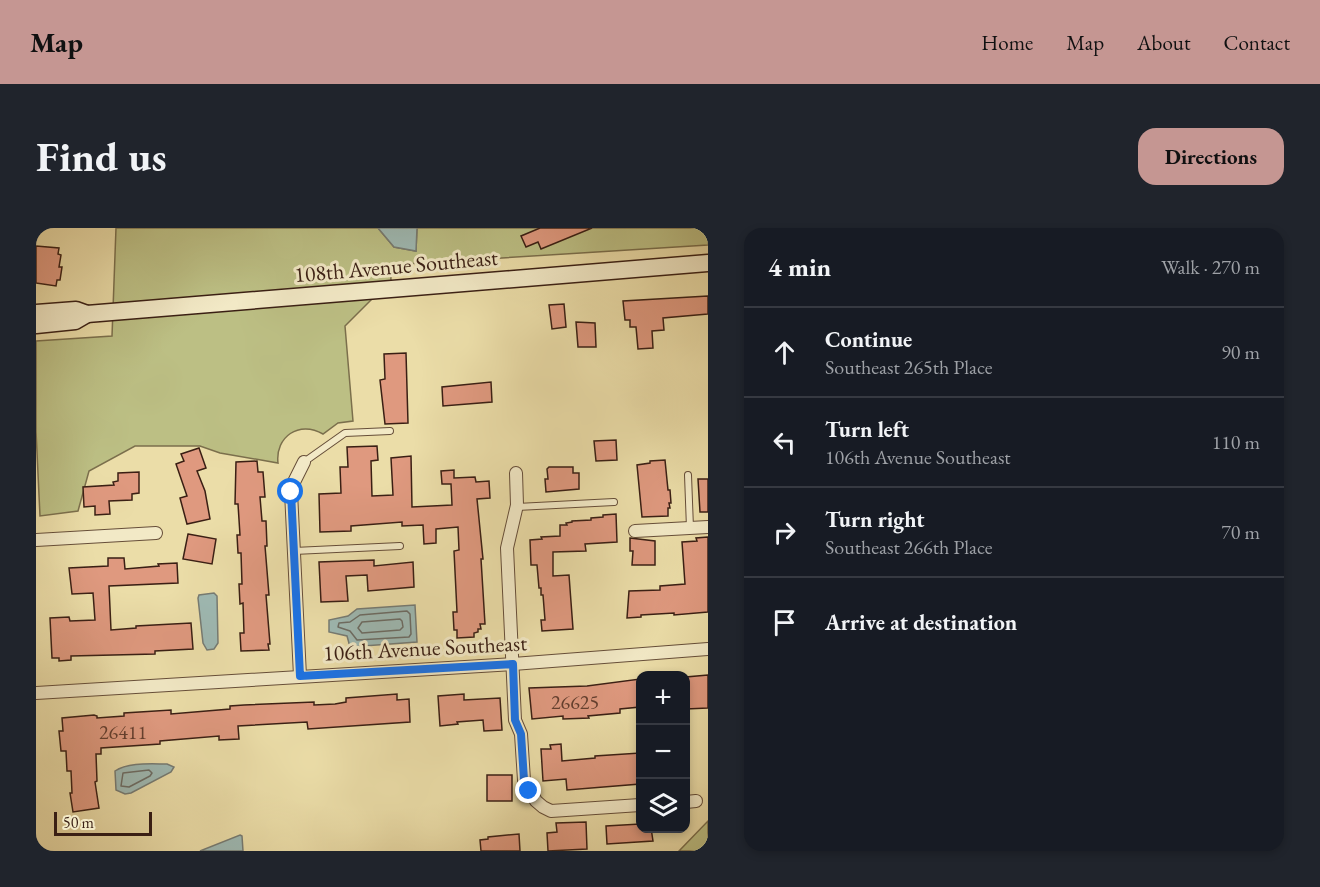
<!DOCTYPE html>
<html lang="en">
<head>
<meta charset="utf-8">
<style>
  body { margin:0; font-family:"EB Garamond",serif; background:#20242c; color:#f1f3f6 }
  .controls { position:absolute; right:18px; bottom:18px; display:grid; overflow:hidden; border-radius:12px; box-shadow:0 3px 9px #0003 }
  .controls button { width:54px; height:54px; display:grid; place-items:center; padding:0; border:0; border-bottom:2px solid #363941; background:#171b24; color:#f1f3f6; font:30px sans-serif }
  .scale { position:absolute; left:18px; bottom:15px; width:98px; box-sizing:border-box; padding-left:6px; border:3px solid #3a1f14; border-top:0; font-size:16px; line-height:21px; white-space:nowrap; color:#3a1f14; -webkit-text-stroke:4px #f2e9c6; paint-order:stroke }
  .stop { position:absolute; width:18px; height:18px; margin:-14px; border:4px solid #1a73e8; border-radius:50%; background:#fff }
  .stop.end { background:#1a73e8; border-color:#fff; box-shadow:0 2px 6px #0008 }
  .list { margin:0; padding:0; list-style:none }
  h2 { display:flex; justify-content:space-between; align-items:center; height:78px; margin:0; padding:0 24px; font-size:26px }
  h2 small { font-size:20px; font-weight:400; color:#9ea1a6 }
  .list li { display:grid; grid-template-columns:39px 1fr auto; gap:18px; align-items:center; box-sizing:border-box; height:90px; padding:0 24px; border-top:2px solid #363941 }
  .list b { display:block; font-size:22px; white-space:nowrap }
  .list p { margin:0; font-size:20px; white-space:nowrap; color:#9ea1a6 }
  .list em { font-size:20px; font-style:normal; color:#9ea1a6 }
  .icon { flex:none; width:33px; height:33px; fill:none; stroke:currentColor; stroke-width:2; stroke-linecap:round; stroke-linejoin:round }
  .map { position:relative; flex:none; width:672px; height:623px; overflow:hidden; border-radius:18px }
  header { display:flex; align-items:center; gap:36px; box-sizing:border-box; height:84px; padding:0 30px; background:#c59692; color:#111 }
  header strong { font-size:28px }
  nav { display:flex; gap:33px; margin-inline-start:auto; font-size:21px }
  .intro { display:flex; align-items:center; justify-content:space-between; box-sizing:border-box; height:144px; padding:0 36px }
  h1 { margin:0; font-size:42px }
  .button { padding:15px 27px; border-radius:18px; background:#c59692; color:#111; font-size:21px; font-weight:700 }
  main { display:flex; gap:36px; padding:0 36px }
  aside { flex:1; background:#171b24; border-radius:18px; box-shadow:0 3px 9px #0003 }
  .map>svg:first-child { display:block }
  .green { fill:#bcbf84; stroke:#7b6f4c; stroke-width:1.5 }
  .water { fill:#9eb9b3; stroke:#767b73; stroke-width:1.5 }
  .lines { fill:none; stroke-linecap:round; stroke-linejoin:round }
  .shore { stroke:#6c6c64; stroke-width:1.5 }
  .building { fill:#df997f; stroke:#3a1f14; stroke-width:1.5 }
  .lane-casing { stroke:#664e39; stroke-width:8 }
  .street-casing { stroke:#664e39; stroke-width:14 }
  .secondary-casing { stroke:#3a1f14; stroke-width:19 }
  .lane { stroke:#f2e9c6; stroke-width:6 }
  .street { stroke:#f2e9c6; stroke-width:12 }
  .secondary { stroke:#f2e9c6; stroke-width:16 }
  .route { stroke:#1a73e8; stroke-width:8 }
  .labels { text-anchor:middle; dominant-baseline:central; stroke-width:6; stroke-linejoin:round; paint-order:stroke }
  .number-label { font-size:20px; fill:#633e2f }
  .street-label { font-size:22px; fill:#3a1f14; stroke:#f2e9c6 }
</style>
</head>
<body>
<header>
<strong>Map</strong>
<nav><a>Home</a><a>Map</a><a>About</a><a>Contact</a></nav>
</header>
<div class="intro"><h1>Find us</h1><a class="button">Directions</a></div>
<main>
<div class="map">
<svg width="672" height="623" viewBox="0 0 672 623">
  <rect width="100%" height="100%" fill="#ebdda8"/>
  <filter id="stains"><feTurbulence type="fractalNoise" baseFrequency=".00333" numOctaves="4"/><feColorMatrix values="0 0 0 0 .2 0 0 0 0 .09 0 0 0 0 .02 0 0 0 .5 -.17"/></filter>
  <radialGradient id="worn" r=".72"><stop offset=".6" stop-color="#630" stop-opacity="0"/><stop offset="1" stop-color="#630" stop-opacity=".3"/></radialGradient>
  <!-- green -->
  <g class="green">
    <path d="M80,0H342L358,19L380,23L381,0H672V17L354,37L355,52L309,98L317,193L302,195L287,206C263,192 239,209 242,235L184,225L164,218H99L53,243L42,283L4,288L0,203V113L76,108Z"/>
    <path d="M672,593V623H643Z"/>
  </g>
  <!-- water -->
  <g class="water">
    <path d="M342,0H381L380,23L358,19Z"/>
    <path d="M178,365L181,368L182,415L178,421L171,422L167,415L162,370L163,367Z"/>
    <path d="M379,377L381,414L314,419L311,408L293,404V392L312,388L321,381Z"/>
    <path d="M131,536L138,539L135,544L95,565L89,566L80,562L79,543C92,534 115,536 131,536Z"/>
    <path d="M204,607L206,608L207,623H164Z"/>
  </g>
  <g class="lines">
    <!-- shore -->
    <g class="shore">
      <path d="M371,383L374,386L375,406L373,409L321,412L314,403L302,399L303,395L314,394L324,387Z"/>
      <path d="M364,391L366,393L367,399L364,402L326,405L322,400L326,394Z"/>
      <path d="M113,542L116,545L114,548L93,559L85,558L87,545Z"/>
    </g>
  </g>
  <!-- building -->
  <g class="building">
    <path d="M504,0H556L505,21L502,14L490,19L485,8Z"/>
    <path d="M0,18L23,20L22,26L25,27L23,39H26L24,52H21L20,58L0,55Z"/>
    <path d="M672,68V86L627,90L628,102L616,103L617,120L602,121L600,99H594V92H589L587,73Z"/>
    <path d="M528,76L530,99L516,101L513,77Z"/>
    <path d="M540,94L559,95L560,119H542Z"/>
    <path d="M370,125L372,195L349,196L344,152L349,151L348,126Z"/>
    <path d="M455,154L456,174L407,178L406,159Z"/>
    <path d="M580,212L581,232L560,233L558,213Z"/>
    <path d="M341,218L342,232L335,233L336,268L357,267L355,230L375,228L376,279L416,277L415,256H406L405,243L418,242V250L439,249L440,254L453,253L454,270L441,271L447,331H445L449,396H444L445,401H442V404L438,405V409L421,410V402H418L417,384H421L418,323L423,322L422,299L400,301V315L388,316L387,297L366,298V294L315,298V303L284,304L283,266L305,265L304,239H312L311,219Z"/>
    <path d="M163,220L170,240L161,243L169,263L174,291L151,296L144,270L151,268L140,236L148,233L145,226Z"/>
    <path d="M629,232L632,262H634L635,275H633L634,280H632V288L606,289L601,237L614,235V233Z"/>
    <path d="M221,233L222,244H227L229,269H224L226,293H230L231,318H229L233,367H230L234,416H232L233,422L205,423L204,405H208L207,375L204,376L203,356H206L205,325H202L201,307H204L202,276H199L200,234Z"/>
    <path d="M513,239H537V245H543V261L510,264L509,251H512L511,241Z"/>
    <path d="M103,244V265L96,266V272L73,273L74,286L59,287V278L48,279L47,259L78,257L77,254L82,253V245Z"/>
    <path d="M662,251H672V284H664Z"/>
    <path d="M580,286L581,314L549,316L550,323L517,324V348L533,347L537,401L506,403L505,392H509L507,367H505V360H503L501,337H495L494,312L506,311L505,309L524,308V297H531L530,295L536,294V293L555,292V290L567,289V287Z"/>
    <path d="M152,306L180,311L176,336L147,331Z"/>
    <path d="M672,309V384L638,387V385L605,387V389L591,390L593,363L624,362V358L649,356L646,314L661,313L660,310Z"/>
    <path d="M594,310L619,313V337H596L597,323H594Z"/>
    <path d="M72,330H88L89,341L123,338L122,336L141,335L142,355L73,358L75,402L100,400V398L155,395L157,421L119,423V426L35,428V432L23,433V430H16L14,390L33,389L34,393L59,392L57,365L36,366L33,340L72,338Z"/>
    <path d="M338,332V338L377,334L378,359L332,363L331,347L310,348L312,373L285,374L283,334Z"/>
    <path d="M672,447V480L650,481V449Z"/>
    <path d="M604,451V479L584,481V485L552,488L553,490L527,491V488L496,491L493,460L551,458Z"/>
    <path d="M361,466V472L373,471L374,494L272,501L271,494L202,498L203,511L183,512V508L124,513V516L65,520V526H60L61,553L59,554L63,580L37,584L34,565H36L35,543H31L30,523H25L23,503H27L26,490L58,487L61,488V490L88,488V485L135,482V486L194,481V478L208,477L278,474V477L299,476L310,474V470Z"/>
    <path d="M428,466V472L464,470L466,502L448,503L447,492L421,494L422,496L404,498L402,468Z"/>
    <path d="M525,516L526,533L559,530V528L604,525V556L531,562L530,551L507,553L505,521H515L514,517Z"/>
    <rect x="451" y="547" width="25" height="26"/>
    <path d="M550,594L551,621L512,623L511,605L521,604L520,595Z"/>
    <path d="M604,596V600H615L617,613L571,616L570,598Z"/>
    <path d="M483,606L484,623H445L444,612L452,611V609Z"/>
  </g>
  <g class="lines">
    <!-- lane casing -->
    <g class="lane-casing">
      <g id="lane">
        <path d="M268,234L309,205L354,203"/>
        <path d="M652,247L654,300"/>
        <path d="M481,279L578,274"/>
        <path d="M258,323L364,318"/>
      </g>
    </g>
    <!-- street casing -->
    <g class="street-casing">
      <g id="street">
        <path d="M480,245L481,277L471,320L479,492L485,506L488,552L500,573L507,579L515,583L604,577"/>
        <path d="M599,303L672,299"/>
        <path d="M0,312L120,305"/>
        <path d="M264,448L255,264L258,254L268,234"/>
        <path d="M0,465L477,436L672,421"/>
        <path d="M650,574L660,573"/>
      </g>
    </g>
    <!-- secondary casing -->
    <g class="secondary-casing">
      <g id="secondary">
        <path d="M0,85L40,82L51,86L672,35"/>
        <path d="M0,97L39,93L51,86"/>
      </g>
    </g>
    <!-- lane -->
    <use href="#lane" class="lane"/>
    <!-- street -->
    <use href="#street" class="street"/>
    <!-- secondary -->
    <use href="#secondary" class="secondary"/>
  </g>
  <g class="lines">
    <!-- route -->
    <path class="route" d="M255,264L264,448L477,436L479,492L485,506L488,552L493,563"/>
  </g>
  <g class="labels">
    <!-- number labels -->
    <g class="number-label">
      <text x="539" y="474">26625</text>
      <text x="87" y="504">26411</text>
    </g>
    <!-- street labels -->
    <g class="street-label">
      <text transform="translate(360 38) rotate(-5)">108th Avenue Southeast</text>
      <text transform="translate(389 420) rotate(-3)">106th Avenue Southeast</text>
    </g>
  </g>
  <rect width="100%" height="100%" filter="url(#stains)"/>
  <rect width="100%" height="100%" fill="url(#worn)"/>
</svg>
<div class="controls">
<button>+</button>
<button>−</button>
<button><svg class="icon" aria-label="layers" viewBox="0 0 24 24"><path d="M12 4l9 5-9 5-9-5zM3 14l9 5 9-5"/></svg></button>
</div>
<div class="scale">50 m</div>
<div class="stop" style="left:255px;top:264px"></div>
<div class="stop end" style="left:493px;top:563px"></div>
</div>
<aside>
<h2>4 min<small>Walk · 270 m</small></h2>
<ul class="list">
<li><svg class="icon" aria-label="ahead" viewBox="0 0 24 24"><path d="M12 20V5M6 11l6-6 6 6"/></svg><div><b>Continue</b><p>Southeast 265th Place</p></div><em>90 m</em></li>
<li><svg class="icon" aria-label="left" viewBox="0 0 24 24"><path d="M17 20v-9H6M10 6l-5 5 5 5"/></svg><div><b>Turn left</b><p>106th Avenue Southeast</p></div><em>110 m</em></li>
<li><svg class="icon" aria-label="right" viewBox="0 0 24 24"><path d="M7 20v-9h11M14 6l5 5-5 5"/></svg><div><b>Turn right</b><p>Southeast 266th Place</p></div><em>70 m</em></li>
<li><svg class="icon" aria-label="arrive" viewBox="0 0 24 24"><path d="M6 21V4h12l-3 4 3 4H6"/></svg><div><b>Arrive at destination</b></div></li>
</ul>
</aside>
</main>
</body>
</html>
